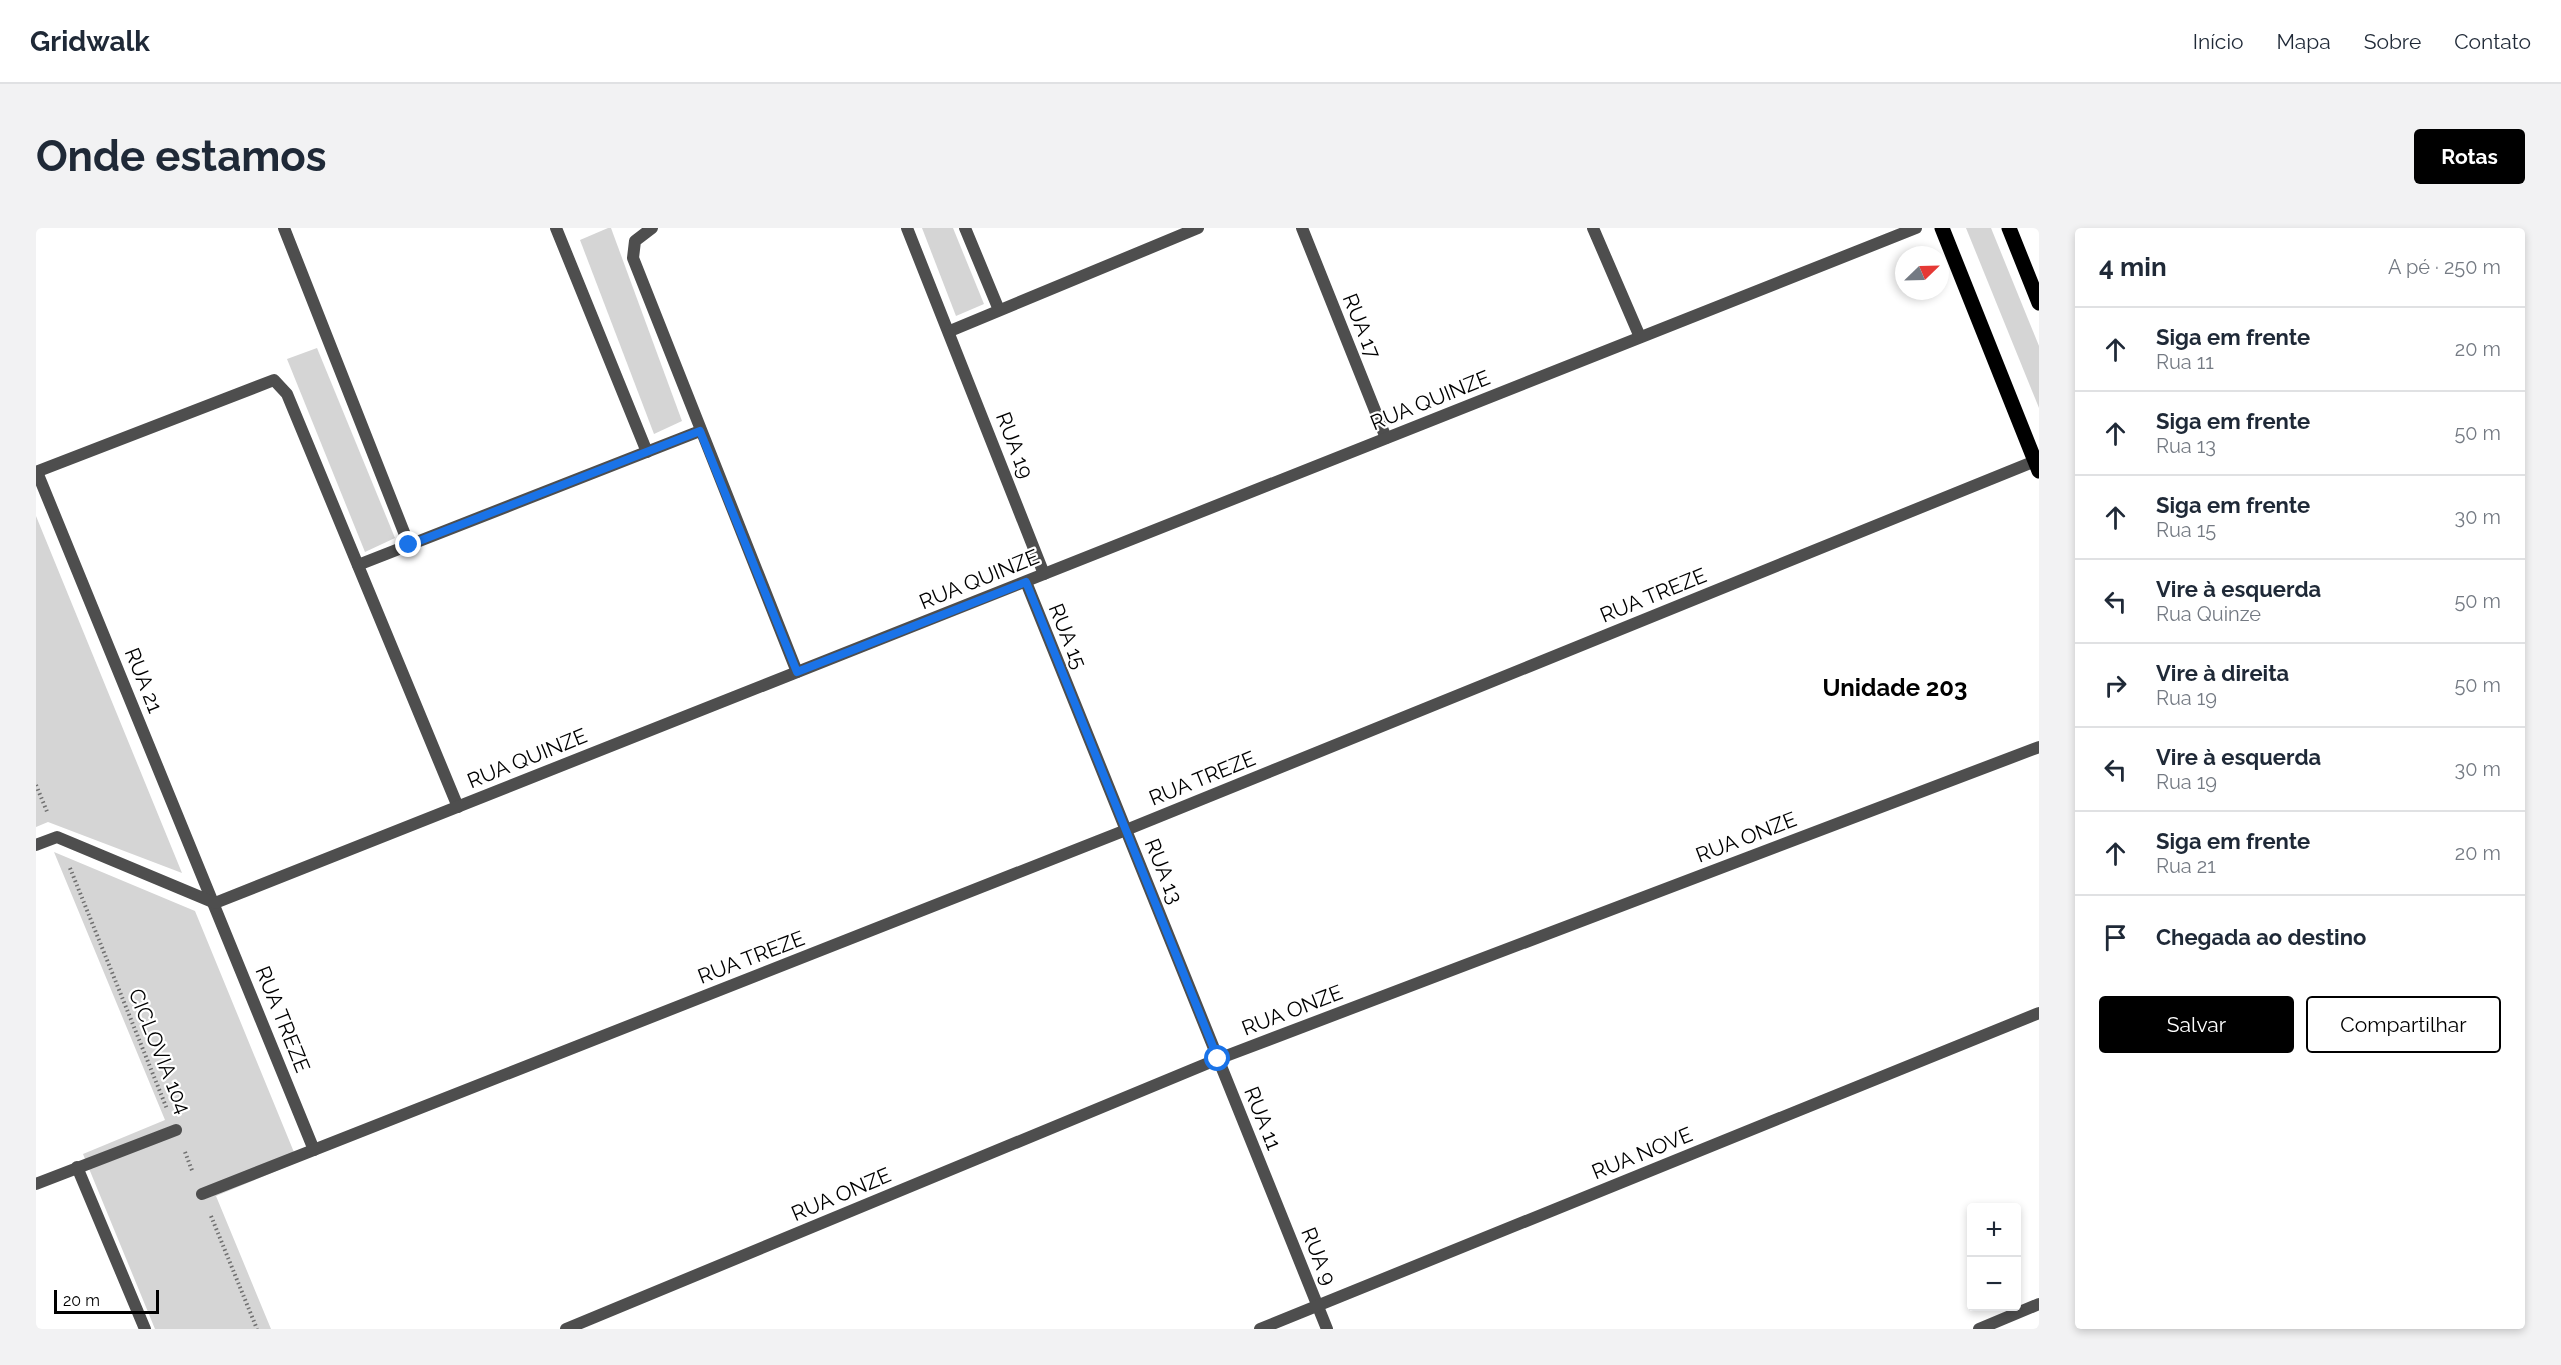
<!DOCTYPE html>
<html lang="pt">
<head>
<meta charset="utf-8">
<style>
  body { margin:0; font-family:Raleway,sans-serif; background:#f2f2f3; color:#1f2937 }
  .controls { position:absolute; right:18px; bottom:18px; display:grid; overflow:hidden; border-radius:6px; box-shadow:0 3px 9px #0003 }
  .controls button { width:54px; height:54px; display:grid; place-items:center; padding:0; border:0; border-bottom:2px solid #e0e1e3; background:#fff; color:#1f2937; font:30px sans-serif }
  .compass { position:absolute; left:1859px; top:18px; width:54px; height:54px; border-radius:50%; background:#fff; box-shadow:0 3px 9px #0003; rotate:67deg }
  .scale { position:absolute; left:18px; bottom:15px; width:105px; box-sizing:border-box; padding-left:6px; border:3px solid #000; border-top:0; font-size:16px; line-height:21px; white-space:nowrap; color:#000; -webkit-text-stroke:4px #fff; paint-order:stroke }
  .stop { position:absolute; width:18px; height:18px; margin:-14px; border:4px solid #1a73e8; border-radius:50%; background:#fff }
  .stop.end { background:#1a73e8; border-color:#fff; box-shadow:0 2px 6px #0008 }
  .list { margin:0; padding:0; list-style:none }
  h2 { display:flex; justify-content:space-between; align-items:center; height:78px; margin:0; padding:0 24px; font-size:26px }
  h2 small { font-size:20px; font-weight:400; color:#747a83 }
  .list li { display:grid; grid-template-columns:39px 1fr auto; gap:18px; align-items:center; box-sizing:border-box; height:84px; padding:0 24px; border-top:2px solid #e0e1e3 }
  .list b { display:block; font-size:22px; white-space:nowrap }
  .list p { margin:0; font-size:20px; white-space:nowrap; color:#747a83 }
  .list em { font-size:20px; font-style:normal; color:#747a83 }
  .actions { display:flex; gap:12px; padding:18px 24px }
  .actions a { flex:1; padding:14px 0; border:2px solid #000; border-radius:6px; text-align:center; font-size:21px; color:#000 }
  .actions .main { background:#000; color:#fff }
  .icon { flex:none; width:33px; height:33px; fill:none; stroke:currentColor; stroke-width:2; stroke-linecap:round; stroke-linejoin:round }
  .map { position:relative; flex:none; width:2003px; height:1101px; overflow:hidden; border-radius:6px }
  header { display:flex; align-items:center; gap:36px; box-sizing:border-box; height:84px; padding:0 30px; background:#fff; border-bottom:2px solid #e0e1e3 }
  header strong { font-size:28px }
  nav { display:flex; gap:33px; margin-inline-start:auto; font-size:21px }
  .intro { display:flex; align-items:center; justify-content:space-between; box-sizing:border-box; height:144px; padding:0 36px }
  h1 { margin:0; font-size:42px }
  .button { padding:15px 27px; border-radius:6px; background:#000; color:#fff; font-size:21px; font-weight:700 }
  main { display:flex; gap:36px; padding:0 36px }
  aside { flex:1; background:#fff; border-radius:6px; box-shadow:0 3px 9px #0003 }
  .map>svg:first-child { display:block }
  .green { fill:#d5d5d5 }
  .lines { fill:none; stroke-linecap:round; stroke-linejoin:round }
  .path { stroke:#707070; stroke-width:4; stroke-dasharray:1.5 3; stroke-linecap:butt }
  .minor { stroke:#4e4e4e; stroke-width:12 }
  .primary { stroke:#000; stroke-width:15 }
  .route { stroke:#1a73e8; stroke-width:8 }
  .labels { text-anchor:middle; dominant-baseline:central; stroke-width:4.5; stroke-linejoin:round; paint-order:stroke }
  .street-label { font-size:21px; fill:#000; stroke:#fff }
  .quarter-label { font-size:24px; font-weight:bold; fill:#000; stroke:#fff }
</style>
</head>
<body>
<header>
<strong>Gridwalk</strong>
<nav><a>Início</a><a>Mapa</a><a>Sobre</a><a>Contato</a></nav>
</header>
<div class="intro"><h1>Onde estamos</h1><a class="button">Rotas</a></div>
<main>
<div class="map">
<svg width="2003" height="1101" viewBox="0 0 2003 1101">
  <rect width="100%" height="100%" fill="#fff"/>
  <!-- green -->
  <g class="green">
    <path d="M572,0H575L646,193L618,206L544,12Z"/>
    <path d="M886,0H917L948,76L920,88Z"/>
    <path d="M1930,0H1955L2003,118V180Z"/>
    <path d="M281,120L359,310L329,324L251,131Z"/>
    <path d="M0,288L146,645L12,594L0,599Z"/>
    <path d="M18,624L159,683L262,934L180,968L235,1101H119L47,926L129,892Z"/>
  </g>
  <g class="lines">
    <!-- path -->
    <g class="path">
      <path d="M0,557L12,586"/>
      <path d="M34,640L131,881"/>
      <path d="M149,924L157,945"/>
      <path d="M175,988L221,1101"/>
    </g>
    <!-- minor -->
    <g class="minor">
      <path d="M248,0L373,317"/>
      <path d="M520,0L611,224"/>
      <path d="M616,0L599,13L597,30L761,444"/>
      <path d="M871,0L1008,346"/>
      <path d="M929,0L963,82"/>
      <path d="M1266,0L1350,210"/>
      <path d="M1557,0L1604,109"/>
      <path d="M914,103L1162,0"/>
      <path d="M0,244L238,152L251,166L422,579"/>
      <path d="M1,244L278,922"/>
      <path d="M322,337L664,203"/>
      <path d="M990,354L1291,1101"/>
      <path d="M0,617L21,609L179,675L1880,0"/>
      <path d="M41,939L109,1101"/>
      <path d="M0,956L140,902"/>
      <path d="M166,966L1090,602L1999,233"/>
      <path d="M530,1101L1182,831L2003,519"/>
      <path d="M1224,1101L2003,785"/>
      <path d="M1943,1101L2003,1076"/>
    </g>
    <!-- primary -->
    <g class="primary">
      <path d="M1906,0L2003,243"/>
      <path d="M1973,0L2003,75"/>
    </g>
  </g>
  <g class="lines">
    <!-- route -->
    <path class="route" d="M373,317L664,203L761,444L990,354L1182,831"/>
  </g>
  <g class="labels">
    <!-- street labels -->
    <g class="street-label">
      <text transform="translate(1326 98) rotate(68)">RUA 17</text>
      <text transform="translate(1394 172) rotate(-22)">RUA QUINZE</text>
      <text transform="translate(979 217) rotate(69)">RUA 19</text>
      <text transform="translate(943 351) rotate(-22)">RUA QUINZE</text>
      <text transform="translate(1617 367) rotate(-22)">RUA TREZE</text>
      <text transform="translate(1032 408) rotate(68)">RUA 15</text>
      <text transform="translate(108 452) rotate(68)">RUA 21</text>
      <text transform="translate(491 530) rotate(-22)">RUA QUINZE</text>
      <text transform="translate(1166 550) rotate(-22)">RUA TREZE</text>
      <text transform="translate(1710 609) rotate(-21)">RUA ONZE</text>
      <text transform="translate(1128 643) rotate(68)">RUA 13</text>
      <text transform="translate(715 729) rotate(-21)">RUA TREZE</text>
      <text transform="translate(1256 782) rotate(-21)">RUA ONZE</text>
      <text transform="translate(247 791) rotate(68)">RUA TREZE</text>
      <text transform="translate(124 823) rotate(68)">CICLOVIA 104</text>
      <text transform="translate(1227 890) rotate(68)">RUA 11</text>
      <text transform="translate(1606 925) rotate(-22)">RUA NOVE</text>
      <text transform="translate(805 966) rotate(-23)">RUA ONZE</text>
      <text transform="translate(1283 1028) rotate(68)">RUA 9</text>
    </g>
    <!-- quarter labels -->
    <g class="quarter-label">
      <text x="1859" y="459">Unidade 203</text>
    </g>
  </g>
</svg>
<div class="controls">
<button>+</button>
<button>−</button>
</div>
<svg class="compass" viewBox="-18 -18 36 36"><path d="M0-13l5 13h-10z" fill="#e53935"/><path d="M0 13l5-13h-10z" fill="#747a83"/></svg>
<div class="scale">20 m</div>
<div class="stop" style="left:1182px;top:831px"></div>
<div class="stop end" style="left:373px;top:317px"></div>
</div>
<aside>
<h2>4 min<small>A pé · 250 m</small></h2>
<ul class="list">
<li><svg class="icon" aria-label="ahead" viewBox="0 0 24 24"><path d="M12 20V5M6 11l6-6 6 6"/></svg><div><b>Siga em frente</b><p>Rua 11</p></div><em>20 m</em></li>
<li><svg class="icon" aria-label="ahead" viewBox="0 0 24 24"><path d="M12 20V5M6 11l6-6 6 6"/></svg><div><b>Siga em frente</b><p>Rua 13</p></div><em>50 m</em></li>
<li><svg class="icon" aria-label="ahead" viewBox="0 0 24 24"><path d="M12 20V5M6 11l6-6 6 6"/></svg><div><b>Siga em frente</b><p>Rua 15</p></div><em>30 m</em></li>
<li><svg class="icon" aria-label="left" viewBox="0 0 24 24"><path d="M17 20v-9H6M10 6l-5 5 5 5"/></svg><div><b>Vire à esquerda</b><p>Rua Quinze</p></div><em>50 m</em></li>
<li><svg class="icon" aria-label="right" viewBox="0 0 24 24"><path d="M7 20v-9h11M14 6l5 5-5 5"/></svg><div><b>Vire à direita</b><p>Rua 19</p></div><em>50 m</em></li>
<li><svg class="icon" aria-label="left" viewBox="0 0 24 24"><path d="M17 20v-9H6M10 6l-5 5 5 5"/></svg><div><b>Vire à esquerda</b><p>Rua 19</p></div><em>30 m</em></li>
<li><svg class="icon" aria-label="ahead" viewBox="0 0 24 24"><path d="M12 20V5M6 11l6-6 6 6"/></svg><div><b>Siga em frente</b><p>Rua 21</p></div><em>20 m</em></li>
<li><svg class="icon" aria-label="arrive" viewBox="0 0 24 24"><path d="M6 21V4h12l-3 4 3 4H6"/></svg><div><b>Chegada ao destino</b></div></li>
</ul>
<div class="actions"><a class="main">Salvar</a><a>Compartilhar</a></div>
</aside>
</main>
</body>
</html>
